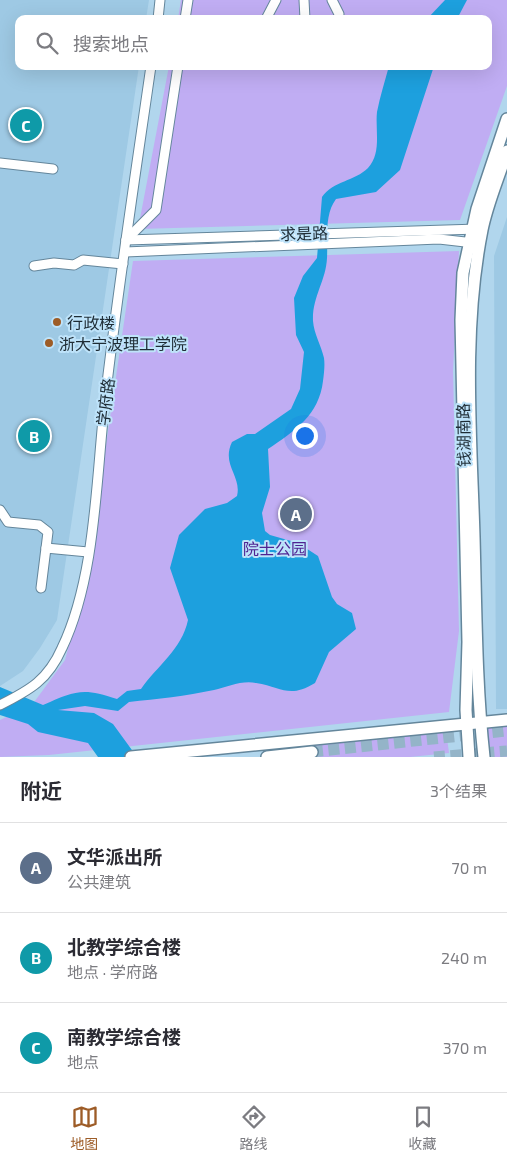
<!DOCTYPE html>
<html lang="zh">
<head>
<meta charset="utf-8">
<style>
  body { margin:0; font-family:"Exo 2","Noto Sans SC",sans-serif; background:#f2f2f3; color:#2b2b33 }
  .you { position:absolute; left:304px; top:435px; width:18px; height:18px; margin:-12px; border:4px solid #fff; border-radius:50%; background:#1a73e8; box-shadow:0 0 0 8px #1a73e833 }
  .badge { display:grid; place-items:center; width:32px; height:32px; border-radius:50%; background:#9d5c27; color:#fff; font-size:16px; font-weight:700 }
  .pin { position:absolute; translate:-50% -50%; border:2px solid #fff; box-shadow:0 1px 5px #0006 }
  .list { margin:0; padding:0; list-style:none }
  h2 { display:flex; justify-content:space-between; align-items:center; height:65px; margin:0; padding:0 20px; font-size:21px }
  h2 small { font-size:16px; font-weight:400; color:#7c7c81 }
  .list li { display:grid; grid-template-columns:32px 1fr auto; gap:15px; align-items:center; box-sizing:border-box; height:90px; padding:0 20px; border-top:1px solid #e1e1e2 }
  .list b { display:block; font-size:19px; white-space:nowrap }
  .list p { margin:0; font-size:16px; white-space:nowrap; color:#7c7c81 }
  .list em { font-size:16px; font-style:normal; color:#7c7c81 }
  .icon { flex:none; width:28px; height:28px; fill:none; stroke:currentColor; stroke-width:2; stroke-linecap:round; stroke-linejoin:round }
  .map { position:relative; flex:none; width:507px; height:757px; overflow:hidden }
  .search { position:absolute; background:#fff; box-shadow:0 5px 20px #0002; left:15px; right:15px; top:15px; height:55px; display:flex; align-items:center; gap:12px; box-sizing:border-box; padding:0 18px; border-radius:10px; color:#7c7c81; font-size:19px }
  .sheet { height:335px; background:#fff }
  nav { display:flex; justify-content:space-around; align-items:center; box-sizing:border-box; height:70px; border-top:1px solid #e1e1e2; background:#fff; font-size:14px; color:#7c7c81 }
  nav a { display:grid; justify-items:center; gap:2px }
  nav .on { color:#9d5c27 }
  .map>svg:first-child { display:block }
  .built { fill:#9ec9e4 }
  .green { fill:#c0adf3 }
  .water { fill:#1da0de }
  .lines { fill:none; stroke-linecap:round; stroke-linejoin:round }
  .major-tunnel { stroke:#94b4c8; stroke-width:11; stroke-dasharray:11 5.5; stroke-linecap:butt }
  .minor-casing { stroke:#64869b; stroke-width:11 }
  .major-casing { stroke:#64869b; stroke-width:14 }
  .minor { stroke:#fff; stroke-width:9 }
  .major { stroke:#fff; stroke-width:11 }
  .poi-dot { fill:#9d5c27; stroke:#bee3fa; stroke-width:2 }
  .labels { text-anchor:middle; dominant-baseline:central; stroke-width:4; stroke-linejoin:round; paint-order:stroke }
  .street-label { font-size:16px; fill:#1e2c35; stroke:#bee3fa }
  .poi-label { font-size:16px; fill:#1e2c35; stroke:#bee3fa; text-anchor:start }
  .park-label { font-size:16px; fill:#502391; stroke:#bee3fa }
</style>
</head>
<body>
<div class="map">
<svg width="507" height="757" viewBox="0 0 507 757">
  <rect width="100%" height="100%" fill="#b1d6ed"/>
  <!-- built -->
  <g class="built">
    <path d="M0,0H149L146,19H19V66H139L57,620L40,648L23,671L0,686Z"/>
    <path d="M507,217V709H496L494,256Z"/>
  </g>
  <!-- green -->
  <g class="green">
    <path d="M181,0H507V86L460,220L138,229L169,66H488V19H178Z"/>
    <path d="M459,251L453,371L459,631L449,712L49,755L0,757V720L32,705L65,660L86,581L133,261Z"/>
    <path d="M507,725V757H491L486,727Z"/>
    <path d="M446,730L449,753L410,757H294L292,745Z"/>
  </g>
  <!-- water -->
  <g class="water">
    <path d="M445,0H467L457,19H427Z"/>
    <path d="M389,66H434L400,170L376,192L336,199C324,215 328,239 327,258C326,281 312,297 313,321C314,334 321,345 324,358C325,365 324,373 323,381C319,415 295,431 268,449L270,487L262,513L265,531L270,535L298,543L318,556L332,597L337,604L352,613L356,629L329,652L315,683C289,699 282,687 256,683C242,680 227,687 214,690C186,696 157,699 129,702L118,711L85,706L58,710L94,713L113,724L137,757H98L88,743L38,732L28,724L0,715V687L43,705C74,691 83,687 117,699L127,691L141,689C157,666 182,649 188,620L170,568L179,535L205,509L227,503L237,496C242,476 221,465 232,442L247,434H255L291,409L300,389L304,352L296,335L294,298L303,276L317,258L322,197C333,181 355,181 368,168C382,153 375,130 377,112C380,96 385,81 389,66Z"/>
  </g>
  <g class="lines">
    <!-- major-tunnel -->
    <g class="major-tunnel">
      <path d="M312,752L507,731"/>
      <path d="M434,757L507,751"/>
    </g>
    <!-- minor casing -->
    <g class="minor-casing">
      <g id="minor">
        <path d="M304,0L305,19"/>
        <path d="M332,0L339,14L338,19"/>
        <path d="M158,19L160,0"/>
        <path d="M185,19L188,0"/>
        <path d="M266,19L276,0"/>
        <path d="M0,163L53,169"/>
        <path d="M126,240L478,229"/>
        <path d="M126,240L156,210L178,66"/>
        <path d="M125,252L439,239L474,243"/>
        <path d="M34,266L54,263L74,265L83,260L123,264"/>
        <path d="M0,510L8,522L39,525L48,532L41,588"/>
        <path d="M46,548L88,552"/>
        <path d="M0,705C30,690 48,680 62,648C96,577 96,478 105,400C118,288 135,177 151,66"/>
      </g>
    </g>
    <!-- major casing -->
    <g class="major-casing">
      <g id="major">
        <path d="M131,757L507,720"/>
        <path d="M267,757L312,752"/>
        <path d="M469,757L466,710L468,642L461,320L463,273L477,209L507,119"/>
        <path d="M484,757C476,684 476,610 474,537C471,436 462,330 482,230C487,204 499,177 507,151"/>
      </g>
    </g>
    <!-- minor -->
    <use href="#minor" class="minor"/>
    <!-- major -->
    <use href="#major" class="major"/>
  </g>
  <!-- markers -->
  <g class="poi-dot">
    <circle cx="57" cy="322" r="5"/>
    <circle cx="49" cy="343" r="5"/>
  </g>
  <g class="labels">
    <!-- street labels -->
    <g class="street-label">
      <text transform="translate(304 233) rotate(-2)">求是路</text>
      <text transform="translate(105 402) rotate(-83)">学府路</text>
      <text transform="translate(463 435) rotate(-91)">钱湖南路</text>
    </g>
    <!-- poi labels -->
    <g class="poi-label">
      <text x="67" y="322">行政楼</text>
      <text x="59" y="343">浙大宁波理工学院</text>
    </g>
    <!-- park labels -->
    <g class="park-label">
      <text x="275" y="548">院士公园</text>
    </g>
  </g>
</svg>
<div class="you"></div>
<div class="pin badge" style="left:296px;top:514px;background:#5c6f8a">A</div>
<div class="pin badge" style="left:34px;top:436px;background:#0f9aa8">B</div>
<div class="pin badge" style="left:26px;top:125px;background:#0f9aa8">C</div>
<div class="search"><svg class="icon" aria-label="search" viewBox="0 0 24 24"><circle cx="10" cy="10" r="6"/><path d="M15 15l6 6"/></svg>搜索地点</div>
</div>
<section class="sheet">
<h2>附近<small>3个结果</small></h2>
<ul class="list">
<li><span class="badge" style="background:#5c6f8a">A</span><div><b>文华派出所</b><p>公共建筑</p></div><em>70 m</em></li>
<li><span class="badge" style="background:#0f9aa8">B</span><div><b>北教学综合楼</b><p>地点 · 学府路</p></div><em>240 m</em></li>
<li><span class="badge" style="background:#0f9aa8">C</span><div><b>南教学综合楼</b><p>地点</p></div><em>370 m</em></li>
</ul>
</section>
<nav>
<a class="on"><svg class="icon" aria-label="map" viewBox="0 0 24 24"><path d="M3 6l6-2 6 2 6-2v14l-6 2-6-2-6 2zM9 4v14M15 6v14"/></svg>地图</a>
<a><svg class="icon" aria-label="directions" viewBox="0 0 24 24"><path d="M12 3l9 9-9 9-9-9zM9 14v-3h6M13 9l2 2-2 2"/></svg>路线</a>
<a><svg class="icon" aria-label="saved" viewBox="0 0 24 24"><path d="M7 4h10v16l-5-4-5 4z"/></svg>收藏</a>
</nav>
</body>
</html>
